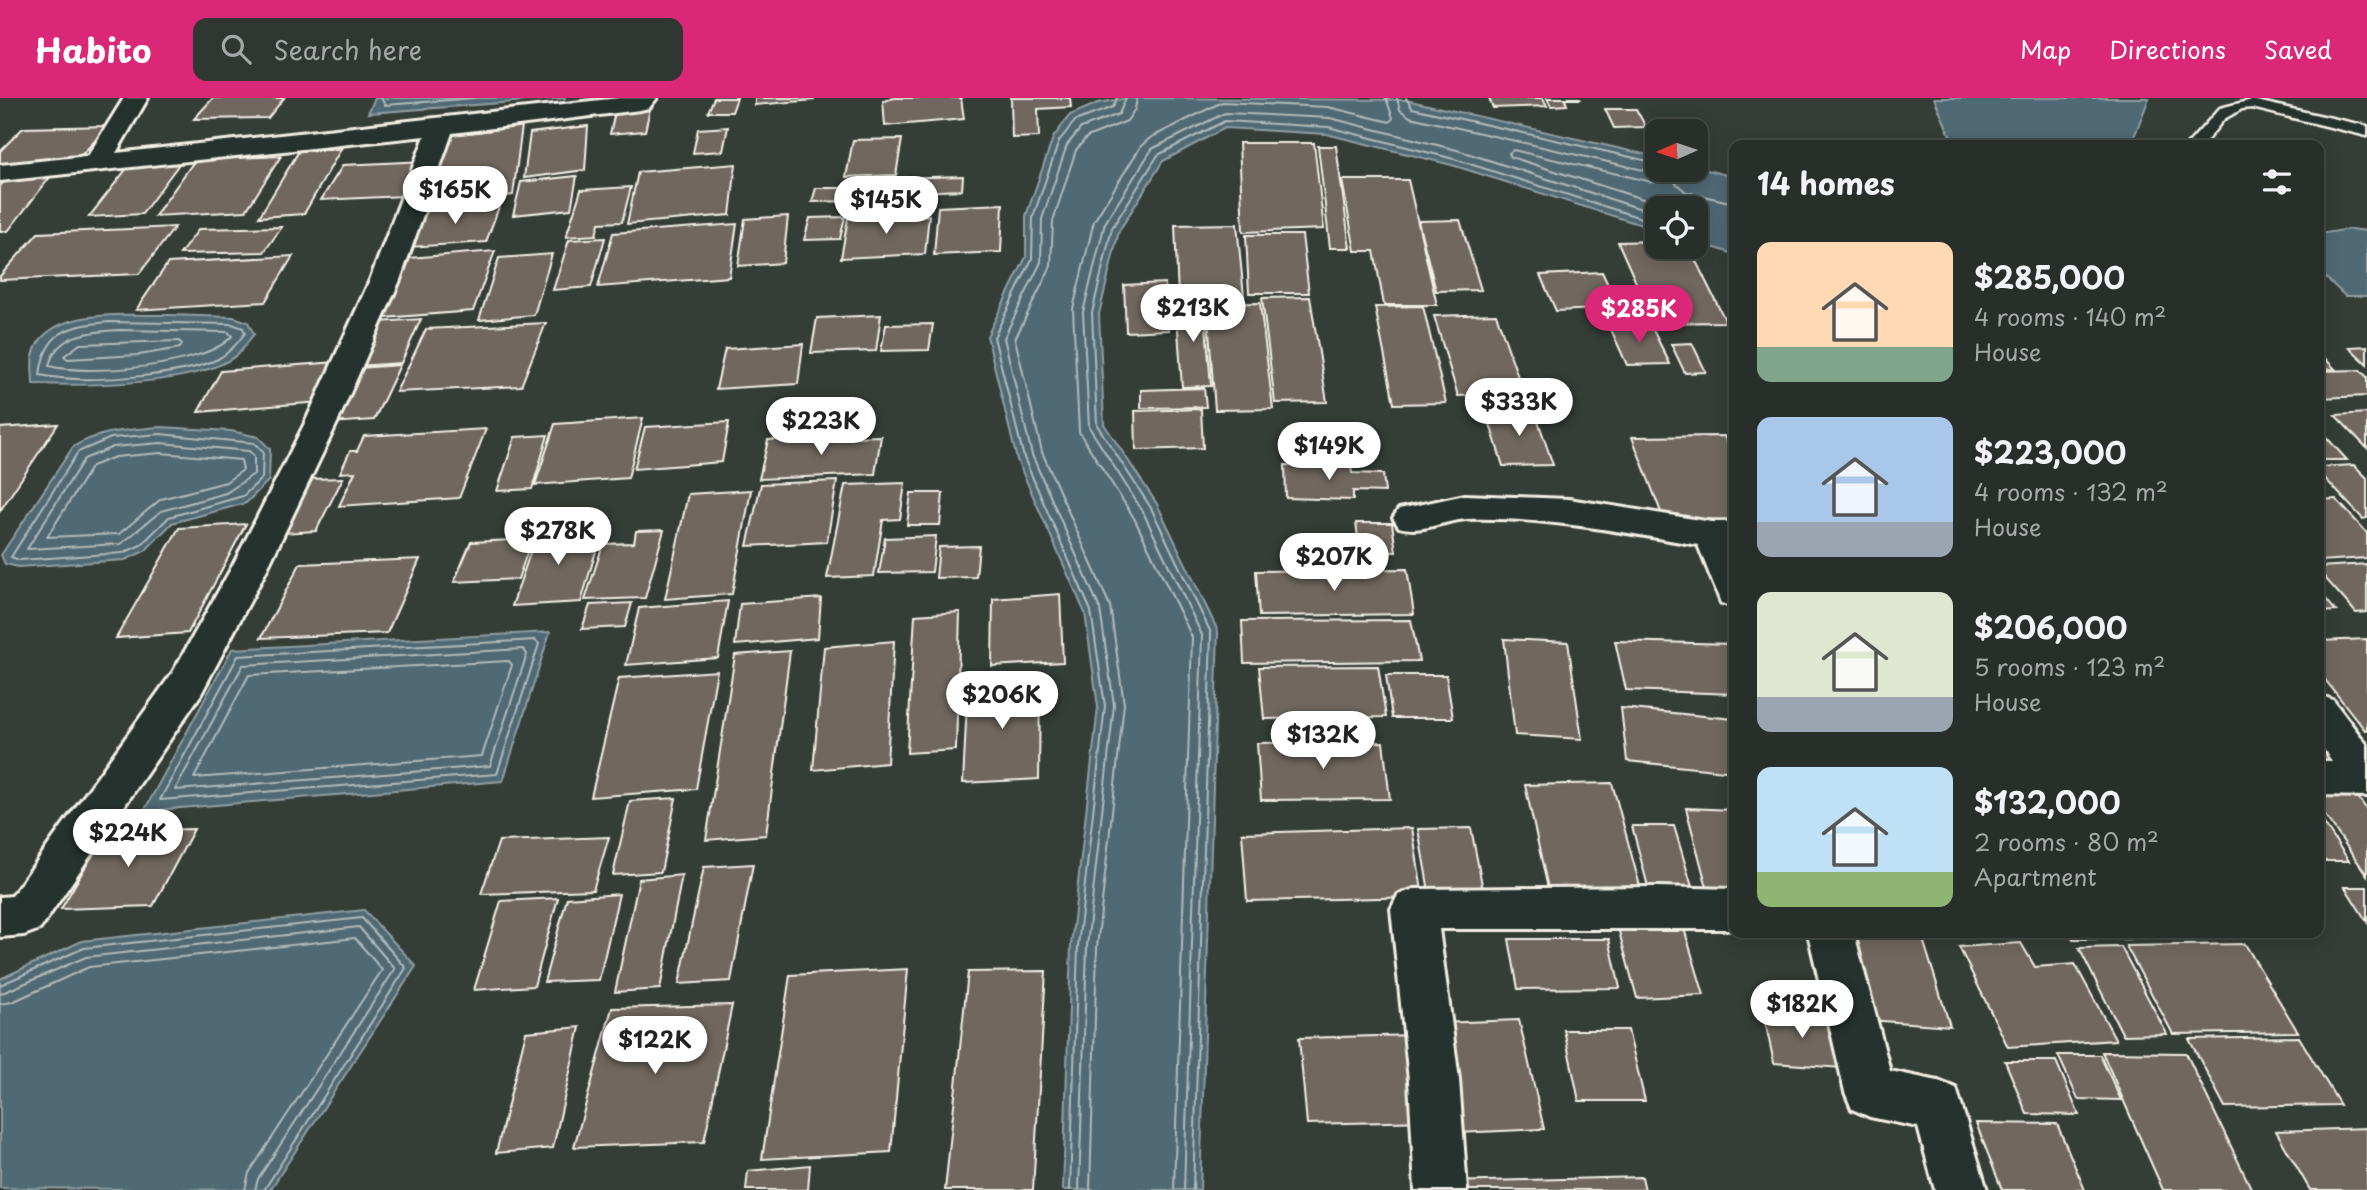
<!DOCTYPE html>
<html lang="en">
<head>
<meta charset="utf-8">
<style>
	body { margin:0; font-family:"Playpen Sans",sans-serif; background:#303631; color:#f1f3f6; height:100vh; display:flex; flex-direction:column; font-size:26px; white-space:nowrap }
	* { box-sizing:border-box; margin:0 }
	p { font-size:23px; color:#a5a8a8 }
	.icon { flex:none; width:38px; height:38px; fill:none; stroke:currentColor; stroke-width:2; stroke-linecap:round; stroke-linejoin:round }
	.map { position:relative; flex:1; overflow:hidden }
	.sheet { position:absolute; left:1729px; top:42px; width:595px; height:798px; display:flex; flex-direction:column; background:#282e29; border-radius:14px; box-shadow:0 4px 18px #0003,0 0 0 2px #444a46 }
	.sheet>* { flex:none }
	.needle { width:46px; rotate:267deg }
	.controls { position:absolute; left:1645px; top:21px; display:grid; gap:14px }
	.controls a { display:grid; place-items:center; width:63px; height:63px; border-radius:14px; background:#282e29; box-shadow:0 4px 18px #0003,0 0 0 2px #444a46; font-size:35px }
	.price { position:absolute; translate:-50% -60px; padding:0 16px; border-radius:24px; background:#fff; color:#222; font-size:23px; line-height:46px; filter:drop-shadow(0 2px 4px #0008) }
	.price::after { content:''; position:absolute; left:50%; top:42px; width:21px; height:16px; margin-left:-10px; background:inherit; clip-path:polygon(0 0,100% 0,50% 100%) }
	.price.active { background:#db2777; color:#fff }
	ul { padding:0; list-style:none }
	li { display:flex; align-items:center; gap:21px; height:175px; padding:0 28px }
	li span { display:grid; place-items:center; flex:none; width:196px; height:140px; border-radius:14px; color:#555 }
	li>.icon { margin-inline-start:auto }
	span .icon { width:84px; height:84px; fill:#fffc; stroke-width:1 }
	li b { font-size:30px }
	h2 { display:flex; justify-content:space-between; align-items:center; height:84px; padding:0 28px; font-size:30px }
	header { display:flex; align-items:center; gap:42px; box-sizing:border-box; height:98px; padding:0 35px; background:#db2777; color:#fff }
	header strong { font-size:33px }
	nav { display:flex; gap:38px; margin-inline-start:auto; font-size:24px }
	.search { width:490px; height:63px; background:#303631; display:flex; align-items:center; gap:18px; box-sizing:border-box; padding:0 24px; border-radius:14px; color:#a5a8a8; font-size:26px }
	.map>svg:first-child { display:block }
	.water { fill:#4f6974; stroke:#919fa2; stroke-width:2 }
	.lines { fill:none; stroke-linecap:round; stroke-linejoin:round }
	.shore { stroke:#b2bbba; stroke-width:2 }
	.building { fill:#706761; stroke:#f4f1e8; stroke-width:2 }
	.lane-casing { stroke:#f4f1e8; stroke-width:5 }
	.street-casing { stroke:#f4f1e8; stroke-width:6 }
	.lane { fill:#26332d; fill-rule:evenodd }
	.street { fill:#26332d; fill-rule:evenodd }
</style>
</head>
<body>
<header>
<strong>Habito</strong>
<div class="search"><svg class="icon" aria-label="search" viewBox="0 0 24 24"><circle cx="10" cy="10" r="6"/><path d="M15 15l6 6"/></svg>Search here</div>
<nav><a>Map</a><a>Directions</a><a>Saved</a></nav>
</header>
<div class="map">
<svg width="2367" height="1092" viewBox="0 0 2367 1092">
	<rect width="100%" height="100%" fill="#353d37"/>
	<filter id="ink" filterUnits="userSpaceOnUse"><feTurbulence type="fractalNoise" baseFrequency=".0143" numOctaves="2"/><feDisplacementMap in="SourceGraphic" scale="14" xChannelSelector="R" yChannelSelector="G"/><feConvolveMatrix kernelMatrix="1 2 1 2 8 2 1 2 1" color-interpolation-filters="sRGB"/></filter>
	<g filter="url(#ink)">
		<path class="water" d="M375 0H566L368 15Z
			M1128 0 1406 2 1657 59V72H1696V69L1734 79V156L1696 144V110H1657V132L1452 67 1326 36 1225 30 1163 63 1119 133 1099 216 1104 326 1157 406 1218 533 1200 1092H1063L1071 847 1098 609 1085 515 1017 362 987 238 1026 159V118L1053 40 1070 17 1098 5Z
			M1934 0H2149L2131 47H1950L1953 44Z
			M2350 131 2367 133V198H2345L2319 173V136Z
			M169 217 234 219 248 224 254 236C248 243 243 252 237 257 198 288 83 288 33 286 33 277 31 266 33 258 44 207 131 218 169 217Z
			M160 329 231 333 258 339 270 351 269 382 246 405 172 425 145 453 125 462 18 469 5 466 1 457 73 349C100 332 129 332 160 329Z
			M550 534 503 683 144 713 232 551Z
			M364 812 416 868 270 1092 0 1090V881L82 843Z"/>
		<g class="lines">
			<path class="shore" d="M381 0 385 7 475 0
				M1397 0 1400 12 1410 19 1652 74 1664 72
				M1406 0 1412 10 1657 65
				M1671 110 1511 59 1509 55 1513 52 1652 84 1671 81 1686 94 1734 105
				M108 224 232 226 243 230 245 235C238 245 229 255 218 261 181 279 79 286 40 277 45 233 68 228 108 224Z
				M118 232 228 234 232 238C206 269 88 278 49 268 57 235 89 234 118 232Z
				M179 243 182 246 180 250 139 257 68 261 64 258 80 246Z
				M160 336 254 345 263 354 262 380 243 398 169 419 141 447 123 455 19 462 11 459 78 354 111 340Z
				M161 345 249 353 254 358V376L226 395 161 413 121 446 27 451 84 361 113 349Z
				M161 355 241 362 243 372 226 384 161 401 119 436 47 439 92 368 115 359Z
				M535 542 539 546 497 676 160 702 238 558Z
				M523 551 527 556 490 668 175 692 243 567Z
				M509 563 512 567 482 658 194 680 249 577Z
				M0 887 84 850 362 820 406 870 264 1092
				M0 896 86 859 359 829 395 871 258 1081 255 1092
				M0 906 12 904 89 869 355 840 382 872 249 1075 245 1092
				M1070 1092 1078 848 1105 608 1091 513 1024 360 994 239 1032 161 1033 119 1059 43 1075 23 1113 9 1117 0
				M1079 1092 1087 848 1114 607 1100 511 1032 357 1004 240 1041 164 1042 121 1067 47 1081 30 1119 16 1126 0
				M1090 1092 1097 849 1124 606 1110 508 1042 354 1015 241 1051 168 1053 123 1076 52 1087 39 1127 23 1135 11 1137 0
				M1174 1092 1192 539 1134 420 1079 334 1073 211 1094 123 1141 48 1150 40 1222 4 1328 9 1390 24 1393 20 1386 0
				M1184 1092 1202 537 1143 414 1089 329 1083 214 1105 125 1152 51 1225 15 1330 20 1457 52 1657 116
				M1193 1092 1211 535 1151 410 1097 327 1092 215 1112 130 1158 57 1225 23 1328 29 1454 61 1657 125"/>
		</g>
		<path class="building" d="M213 0H284L268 20 194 21Z
			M714 0H737L732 14H708Z
			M755 0H814V2L755 7Z
			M894 0H961L964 21 885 28 883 3Z
			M1011 0H1070L1071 9 1038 11 1039 39 1012 40Z
			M1489 0H1543L1547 8 1493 10Z
			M1547 0H1579L1580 1H1565L1567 7 1551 8Z
			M650 11 645 33 610 36 615 14Z
			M1605 11H1636L1646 29 1614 30Z
			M109 28 70 69 0 71V53L23 30Z
			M522 28 513 97 429 108 444 38Z
			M588 28 585 72 524 80 530 35Z
			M728 29 723 53 693 55 698 31Z
			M902 41 896 77 846 79 853 42Z
			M1239 45H1314L1324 131 1243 134Z
			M1318 48H1336L1350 150H1330Z
			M341 51 304 116 259 119 299 53Z
			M281 58 246 113 155 118 195 62Z
			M424 63 404 98 321 102 343 67Z
			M179 66 142 116 89 119 128 69Z
			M736 66 730 117 627 126 638 74Z
			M51 78 8 133H0V88L6 81Z
			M577 78 571 111 513 117 521 84Z
			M963 78 962 92 894 95 897 80Z
			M895 79 892 94 863 95 865 81Z
			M1342 82H1408L1437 207H1384L1374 153H1355Z
			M631 89 622 124 599 125 596 137 566 139 581 92Z
			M816 90H853L849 103 812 104Z
			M500 106 486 144 409 149 426 112Z
			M1003 106 1001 154 934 157 938 109Z
			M929 117 925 156 841 160 848 120Z
			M788 118 783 165 738 168 745 121Z
			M845 119 840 141 804 142 810 120Z
			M1460 122 1481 192 1436 193 1418 123Z
			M737 126 729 179 598 189 613 135Z
			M1237 126 1244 199 1178 200 1175 127Z
			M175 129 139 176 0 182V178L38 135Z
			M282 129 264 154 180 156 199 131Z
			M1246 137H1302L1309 195H1249Z
			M605 140 591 189 553 192 569 142Z
			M1657 143V149H1689L1726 224 1654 225 1618 144Z
			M495 153 473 213 383 220 409 160Z
			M552 156 534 217 479 222 499 160Z
			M293 158 265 204 136 212 168 165Z
			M1602 174 1619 210 1556 213 1540 177Z
			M1165 185 1169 232 1126 234 1124 187Z
			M1310 199 1327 304 1275 305 1262 200Z
			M1204 203 1211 288 1182 289 1176 204Z
			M1260 205 1273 311 1215 312 1207 206Z
			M1423 208 1446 305 1394 306 1375 209Z
			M1496 216 1524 296 1458 298 1434 218Z
			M881 217 876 253 811 255 817 220Z
			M421 221 401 265 357 268 379 224Z
			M546 225 521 288 396 294 426 231Z
			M933 226 929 252 881 253 886 227Z
			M1650 226 1670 266 1627 267 1609 227Z
			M1692 245 1706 274 1685 275 1671 246Z
			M803 246 798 286 716 291 725 251Z
			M2367 248V266L2349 249Z
			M2319 254 2335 271 2319 272Z
			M338 264 320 304 198 314 221 273Z
			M400 267 374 322 331 325 358 270Z
			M2360 272 2367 279V298L2319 300V273Z
			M1204 290 1206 309 1141 310V292Z
			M1201 311 1203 350 1136 352 1135 313Z
			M1534 311 1553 367 1503 368 1486 313Z
			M2367 315V350L2335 317Z
			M643 320 628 380 535 387 555 326Z
			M729 324 722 364 634 371 645 329Z
			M58 326 0 413V330Z
			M486 331 459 400 339 408 355 374 340 375 350 353H357L364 338Z
			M2319 331 2347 362H2319Z
			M1327 335 1331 363H1288L1285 336Z
			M548 337 532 391 497 393 515 339Z
			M881 338 875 376 759 381 768 342Z
			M1724 338 1734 360V421L1664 422 1632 339Z
			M1285 367 1351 368 1352 375 1383 376 1385 394 1353 393V402L1286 400Z
			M2354 367 2367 380V420L2363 421 2319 374V369Z
			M343 380 316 433 283 435 311 381Z
			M837 383 827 444 747 448 761 386Z
			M905 385 900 421 883 422 874 478 827 480 845 387Z
			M751 392 732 496 665 501 688 396Z
			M911 395H943L940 427H907Z
			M2336 401 2367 435V460L2319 463V402Z
			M1356 425H1392L1396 454H1360Z
			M246 426 188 535 116 540 179 430Z
			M603 429 581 504 512 508 538 432Z
			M664 432 645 500 585 502 603 446 634 445 636 433Z
			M936 438 932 474 879 475 885 440Z
			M532 441 518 481 454 484 471 444Z
			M979 448 976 479 936 480 939 449Z
			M420 461 387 535 261 540 300 466Z
			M2367 466V514L2356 515 2319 473V469Z
			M1407 471 1414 516 1259 518 1256 473Z
			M2319 493 2336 513 2319 514Z
			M1060 496 1063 564 992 568 993 501Z
			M821 500 818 540 735 547 740 506Z
			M728 503 718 560 626 567 639 510Z
			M632 505 625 529 582 531 590 507Z
			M960 514 956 652 907 655 915 517Z
			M1411 522 1419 563 1244 565 1242 523Z
			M1504 541 1568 544 1582 641 1515 637Z
			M2367 541V632H2365L2319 574V543Z
			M894 543 887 665 813 672 824 549Z
			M1615 543 1734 546V596L1626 592Z
			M790 553 766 737 706 742 735 557Z
			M1378 568 1386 619 1264 621 1259 569Z
			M717 573 696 691 591 699 619 580Z
			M1386 577H1446L1453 620H1392Z
			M1040 580 1039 681 963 685 968 584Z
			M1621 610 1734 621V674L1627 663Z
			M2319 622 2354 671H2319Z
			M1383 644 1390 701 1261 702 1257 645Z
			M1612 685 1644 803 1551 804 1525 687Z
			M2351 689 2367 712V777L2319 709V690Z
			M676 700 661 774 613 777 630 703Z
			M1686 710 1734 712V798L1709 797Z
			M2319 718 2349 763H2319Z
			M1632 728H1674L1695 799 1651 800Z
			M1412 730 1423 799 1247 803 1242 735Z
			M1471 730 1484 797 1430 799 1418 731Z
			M194 731 153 808 61 811 106 733Z
			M609 739 593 792 481 796 499 743Z
			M753 766 731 883 679 886 704 769Z
			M682 777 660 891 615 894 639 781Z
			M2345 789H2367V824Z
			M619 796 599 882 544 884 567 800Z
			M558 800 534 888 474 892 501 803Z
			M1680 817 1704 897 1637 900 1615 819Z
			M1843 835H1921L1950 928 1868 922Z
			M1962 835H2035L2037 839Z
			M2070 835H2127L2130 841H2073Z
			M1509 841H1609L1620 890 1518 891Z
			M2021 845 2035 869 2075 866 2116 942 2008 949 1959 849Z
			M2245 846 2298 934 2173 936 2126 848Z
			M2121 849 2167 936 2123 937 2079 850Z
			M908 871 891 1054 762 1061 790 877Z
			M1046 873 1033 1092H945L968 874Z
			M732 907 704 1044 574 1049 612 910Z
			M1763 913 1829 918 1842 970 1774 965Z
			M1519 922 1544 1031 1457 1035 1438 925Z
			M580 929 553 1050 496 1055 526 934Z
			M1564 932H1628L1645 1003H1579Z
			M1416 937 1429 1023 1307 1026 1299 940Z
			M2299 939 2340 1007 2225 1009 2189 941Z
			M2102 954 2186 955 2252 1092H2163Z
			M2058 957H2100L2121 1002 2078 1001Z
			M2005 963H2056L2079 1017 2027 1016Z
			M1976 1025 2057 1026 2085 1092H2002Z
			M2367 1030V1092H2310L2276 1033Z
			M810 1067 808 1092H746L748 1073Z
			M1642 1079 1645 1092H1449L1448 1084Z"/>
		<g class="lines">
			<defs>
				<path id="lane" d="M2252 2 2367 28V38L2252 10 2242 11 2224 21 2203 47H2187L2220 10Z"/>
				<path id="street" d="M124 0H148L116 55 619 0H657L649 10 640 12 452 35 400 182 337 325 268 469 201 596 40 831 24 837 0 839V799L12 798 173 574 232 469 305 325 370 182 425 38 0 83V67L88 58Z
					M1465 397 1569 401 1712 424H1734V509L1721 505 1698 447C1622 434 1545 419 1467 421 1444 422 1422 436 1399 429L1393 420 1399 411Z
					M2319 597 2333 602 2367 647V698L2319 697V663H2332L2319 644Z
					M1657 789 1734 791V831H1439L1459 982 1467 1092H1415L1409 982 1391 811 1398 797 1414 791Z
					M1808 835H1854L1890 973 1938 983 1956 990 1987 1092H1935L1918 1029 1870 1019 1852 1011 1845 994Z"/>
			</defs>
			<use href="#lane" class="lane-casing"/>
			<use href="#street" class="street-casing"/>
			<use href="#lane" class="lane"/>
			<use href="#street" class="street"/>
		</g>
	</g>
</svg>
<div class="controls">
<a><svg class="needle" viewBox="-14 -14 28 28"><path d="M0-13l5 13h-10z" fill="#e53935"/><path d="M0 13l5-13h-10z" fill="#a5a8a8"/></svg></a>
<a><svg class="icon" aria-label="locate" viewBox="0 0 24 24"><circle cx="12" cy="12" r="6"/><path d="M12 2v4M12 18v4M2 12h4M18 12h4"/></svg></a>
</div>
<b class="price" style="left:455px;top:128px">$165K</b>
<b class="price" style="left:886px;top:138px">$145K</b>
<b class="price" style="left:1193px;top:246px">$213K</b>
<b class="price active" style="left:1639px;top:247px">$285K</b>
<b class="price" style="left:1519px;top:340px">$333K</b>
<b class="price" style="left:821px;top:359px">$223K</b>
<b class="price" style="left:1329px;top:384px">$149K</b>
<b class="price" style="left:558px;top:469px">$278K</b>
<b class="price" style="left:1334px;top:495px">$207K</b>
<b class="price" style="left:1002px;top:633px">$206K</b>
<b class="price" style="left:1323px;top:673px">$132K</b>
<b class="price" style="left:128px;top:771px">$224K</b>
<b class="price" style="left:1802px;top:942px">$182K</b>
<b class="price" style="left:655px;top:978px">$122K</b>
<section class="sheet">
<h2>14 homes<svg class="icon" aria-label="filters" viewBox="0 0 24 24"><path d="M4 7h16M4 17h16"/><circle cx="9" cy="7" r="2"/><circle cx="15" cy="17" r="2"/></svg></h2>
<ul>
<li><span style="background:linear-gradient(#ffd9b3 75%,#7fa58c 0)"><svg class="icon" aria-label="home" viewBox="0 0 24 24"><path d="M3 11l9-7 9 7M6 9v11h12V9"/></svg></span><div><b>$285,000</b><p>4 rooms · 140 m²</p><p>House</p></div></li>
<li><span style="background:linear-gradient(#a9c7e8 75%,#9aa5b1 0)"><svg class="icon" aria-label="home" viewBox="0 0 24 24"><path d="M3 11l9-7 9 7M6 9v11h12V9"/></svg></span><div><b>$223,000</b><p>4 rooms · 132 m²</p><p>House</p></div></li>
<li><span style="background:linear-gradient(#dfe7d0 75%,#9aa5b1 0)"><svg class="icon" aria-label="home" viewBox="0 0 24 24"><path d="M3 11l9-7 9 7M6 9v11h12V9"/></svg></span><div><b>$206,000</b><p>5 rooms · 123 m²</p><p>House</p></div></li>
<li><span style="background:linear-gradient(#bfe0f5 75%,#8fb573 0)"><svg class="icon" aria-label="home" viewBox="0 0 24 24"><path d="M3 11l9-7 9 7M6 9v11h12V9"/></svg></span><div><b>$132,000</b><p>2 rooms · 80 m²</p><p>Apartment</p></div></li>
</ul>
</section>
</div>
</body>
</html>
